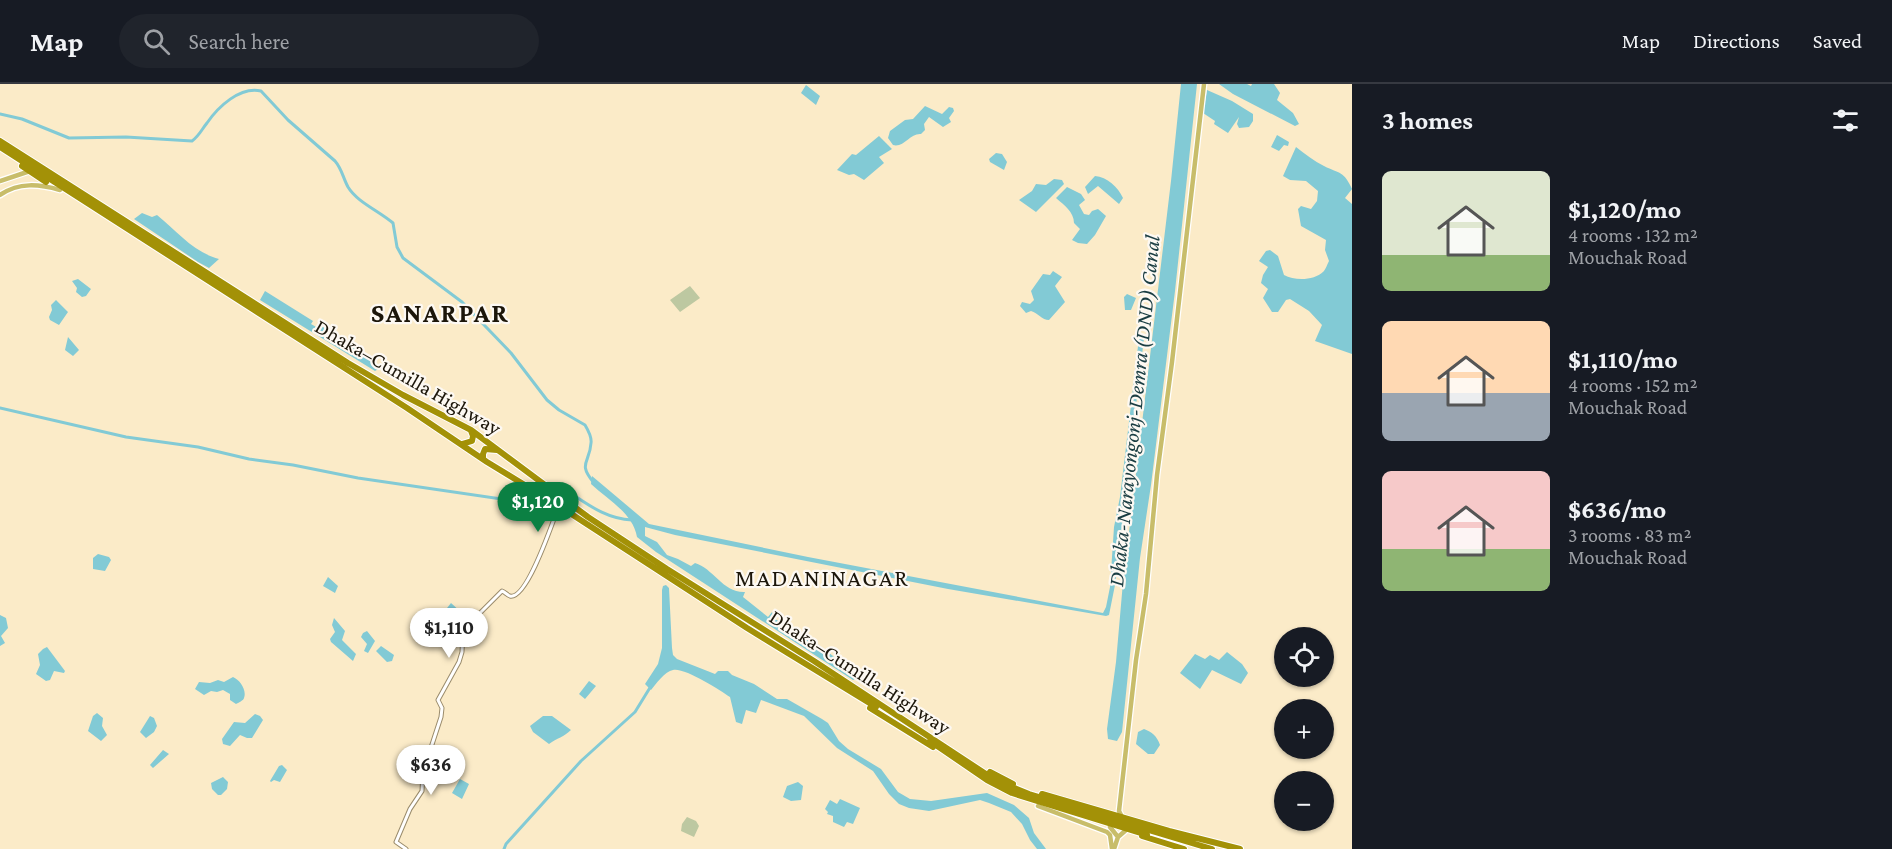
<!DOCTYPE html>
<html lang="en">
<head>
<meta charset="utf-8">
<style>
	body { margin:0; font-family:"Crimson Pro",serif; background:#20242c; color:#f1f3f6; height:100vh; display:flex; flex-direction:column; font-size:22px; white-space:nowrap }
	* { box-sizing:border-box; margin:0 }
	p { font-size:20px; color:#9ea1a6 }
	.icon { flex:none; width:33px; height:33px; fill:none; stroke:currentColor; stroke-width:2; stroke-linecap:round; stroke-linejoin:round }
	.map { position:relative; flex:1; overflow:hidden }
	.panel { display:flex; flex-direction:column; background:#171b24; width:540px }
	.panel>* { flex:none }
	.controls { position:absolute; left:1274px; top:543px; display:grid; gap:12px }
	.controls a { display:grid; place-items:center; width:60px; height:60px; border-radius:50%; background:#171b24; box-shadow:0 2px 4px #0004; font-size:30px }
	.price { position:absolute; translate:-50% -51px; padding:0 14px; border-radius:21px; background:#fff; color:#222; font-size:20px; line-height:39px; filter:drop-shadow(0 2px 3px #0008) }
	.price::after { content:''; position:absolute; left:50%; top:36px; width:18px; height:14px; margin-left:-9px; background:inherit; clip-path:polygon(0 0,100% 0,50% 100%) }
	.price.selected { background:#0b8043; color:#fff }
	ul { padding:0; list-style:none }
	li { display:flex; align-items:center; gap:18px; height:150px; padding:0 30px }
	li span { display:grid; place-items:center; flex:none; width:168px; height:120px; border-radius:9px; color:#555 }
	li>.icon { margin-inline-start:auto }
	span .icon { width:72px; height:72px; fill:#fffc; stroke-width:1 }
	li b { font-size:26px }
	h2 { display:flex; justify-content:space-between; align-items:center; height:72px; padding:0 30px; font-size:26px }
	header { display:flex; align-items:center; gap:36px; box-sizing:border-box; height:84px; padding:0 30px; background:#171b24; border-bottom:2px solid #363941 }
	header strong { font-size:28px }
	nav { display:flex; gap:33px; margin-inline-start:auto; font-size:21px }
	.search { width:420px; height:54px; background:#20242c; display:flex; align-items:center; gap:15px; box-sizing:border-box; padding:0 21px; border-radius:33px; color:#9ea1a6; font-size:22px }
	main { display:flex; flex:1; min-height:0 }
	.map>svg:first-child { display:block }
	.green { fill:#bdc8a1 }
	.water { fill:#82cad5 }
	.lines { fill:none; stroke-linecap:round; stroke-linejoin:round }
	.canal { stroke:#82cad5; stroke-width:3 }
	.minor-casing { stroke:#9a8b6b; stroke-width:5 }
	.major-casing { stroke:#fff; stroke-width:7 }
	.highway-casing { stroke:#fff; stroke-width:8 }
	.minor { stroke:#fff; stroke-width:3 }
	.major { stroke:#c8bd6a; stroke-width:4.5 }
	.highway { stroke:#a39107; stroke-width:6 }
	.labels { text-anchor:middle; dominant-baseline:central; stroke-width:4.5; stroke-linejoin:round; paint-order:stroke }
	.street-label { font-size:21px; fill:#1c160a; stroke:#fdf9f3 }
	.water-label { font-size:22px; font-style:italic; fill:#1a3d42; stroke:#fdf9f3 }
	.quarter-label { font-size:24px; letter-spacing:1.5px; fill:#1c160a; stroke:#fdf9f3 }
	.district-label { font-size:27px; font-weight:bold; letter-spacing:1.5px; fill:#1c160a; stroke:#fdf9f3 }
</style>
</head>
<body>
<header>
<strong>Map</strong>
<div class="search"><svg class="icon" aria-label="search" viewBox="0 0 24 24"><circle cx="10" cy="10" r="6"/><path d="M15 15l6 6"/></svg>Search here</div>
<nav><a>Map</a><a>Directions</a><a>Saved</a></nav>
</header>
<main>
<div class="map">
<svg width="1352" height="765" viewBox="0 0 1352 765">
	<rect width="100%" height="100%" fill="#fbebc8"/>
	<path class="green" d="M690 202 700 214 680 228 670 216Z
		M687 733 696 737 699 742 694 753 681 747 682 740Z"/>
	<path class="water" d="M1181 0H1197L1175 207 1151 401 1140 474 1122 648 1117 657 1108 655 1107 645 1116 578 1123 498 1171 97Z
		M1219 0H1247L1251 2 1252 0H1274L1280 9 1277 16 1293 29 1299 40 1295 42 1233 10Z
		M806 1 820 12 816 21 801 9Z
		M1207 6 1232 17 1253 30V37L1249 43 1239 44 1237 40 1239 33 1228 49 1214 40 1215 37 1203 29Z
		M925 22 942 30 949 23 953 24 954 27 949 34 951 38 943 43 929 33 924 40 925 46 921 50C910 49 904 64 893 61L888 54 890 47 905 36 913 35Z
		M1277 51 1289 58 1288 62 1284 61 1279 67 1271 63Z
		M879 52 892 65 879 73 884 79 864 96 854 90 849 91 837 86 852 70 856 71Z
		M1296 63C1305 70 1314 77 1324 82 1340 90 1344 87 1352 105L1345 114 1352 120V270L1315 257 1322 241 1309 227 1290 215 1286 216 1278 228H1272L1263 214 1268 205 1261 199 1263 191 1268 183 1259 177 1266 167 1270 166 1278 172 1284 191C1295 197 1314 197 1324 187 1326 184 1327 181 1329 177L1325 166 1326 156 1301 142 1298 125 1301 122 1311 125 1317 117 1318 107 1306 97 1290 96 1283 92Z
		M996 69 1002 70 1007 78 1004 86 990 78 989 75Z
		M1095 92C1107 93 1118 103 1123 114L1119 120 1098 102 1088 110 1085 103Z
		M1054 95 1062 96 1064 100 1036 128 1019 116 1032 107 1036 100 1046 101Z
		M1067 103 1081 110 1085 116 1079 121 1084 130 1089 131 1092 127 1098 125 1106 132 1095 151 1087 160 1078 159 1072 156 1080 145 1074 139C1074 128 1064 121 1056 114Z
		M142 129 152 133 157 131C178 148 193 168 219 175L209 184 198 178 134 135Z
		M1053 187 1062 193 1055 202 1065 218 1049 236C1042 236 1038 229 1031 227L1026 229 1020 222 1022 218 1030 220 1034 216 1031 207 1043 190 1050 191Z
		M78 195 91 205 86 212 82 213 76 208 77 204 72 197Z
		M265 207 313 237 311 240 318 244 320 241 382 283 375 287 260 216Z
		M1127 210 1136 214 1131 226H1125L1124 213Z
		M56 216 68 228 59 241 50 236 49 233 52 226 51 221Z
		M68 253 79 266 73 272 65 266Z
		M1139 254H1144L1115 501 1109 531 1106 532 948 505 675 451 645 443V452L657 458 667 471 678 475 691 482 695 479C713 484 723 509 745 508L743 513 768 533 772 528 775 535 816 559 854 588 858 589 860 593 853 596 656 468 637 453C633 429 608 416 591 400L592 392 649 440 808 473 1103 529 1106 523 1110 503 1114 443 1120 413Z
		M98 470 109 473 111 476 105 487 93 485V474Z
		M328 493 338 502 335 509 323 502Z
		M666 501 669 504 672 564 673 571 677 575 715 590 718 587H728L732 591 754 600 777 615H787L822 635 828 639 839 657 848 665 881 685 898 708 910 715 931 717 987 709 1014 721 1029 734 1034 749 1046 765H1037L1030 756 1022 740 1011 728 989 719 980 716 929 727 909 724 899 720 889 710 873 687 837 664 804 632 761 616 756 629 746 626 742 640 736 638 730 613C720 606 684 583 673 586 665 587 656 600 651 606L645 600 658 580 662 564V506L663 502Z
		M451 519 462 529 460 532 465 539 458 547 440 533Z
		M0 531 6 534 8 544 1 552 5 559 0 562Z
		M334 534 345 547 342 556 356 570 353 577 331 558 330 555 335 548 332 541Z
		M367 547 375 557 368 569 364 567 367 560 361 553 363 549Z
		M381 562 394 571 392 577 387 578 376 567Z
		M47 563 65 587 64 589 54 587 50 596 46 597 36 590 40 581 38 570 43 565Z
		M1227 568 1242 580 1248 589 1241 600 1212 586 1200 605 1180 589 1195 570 1205 575 1210 571 1219 576Z
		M233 593C240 596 247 606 244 614 244 616 238 619 236 620L230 616V610L223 606 217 608 211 607 204 611 195 605 199 598 210 599 218 596 224 598Z
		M589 597 596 602 585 615 579 610Z
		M97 629 103 634 102 642 107 651 101 657 88 647 93 632Z
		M255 630 260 632 263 636 252 654H247L240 651 230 662 223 660 222 655 234 638 245 639Z
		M150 632 154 634 157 642 154 648 146 654 140 648Z
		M543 632H552L571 646C564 653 557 654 549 660L533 648 530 642Z
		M1144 645C1152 648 1157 652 1160 661L1154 670H1148L1136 660 1138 648Z
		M163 666 169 670 153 684 150 681Z
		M282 681 287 686 280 698 274 696 271 698 270 697 279 682Z
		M223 693 228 698 227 705 221 711H218L212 705 211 699Z
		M460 695 469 700 462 715 452 709Z
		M798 698 803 702 801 716 791 717 783 713 787 702Z
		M840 715 860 724 853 740 847 738 844 743 833 738V732L827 730 828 728 825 725 830 716 837 720Z"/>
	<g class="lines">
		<path class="canal" d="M0 30 22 35 69 54 126 53 192 57C199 52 202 45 207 39 218 23 240 2 261 7L288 36 335 77C342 85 343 94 348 103 357 118 379 127 393 139L397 163 403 174 462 218 511 269 547 316 559 326 585 341C588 346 592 353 591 359 590 379 577 379 594 399
			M0 324 126 353 198 363 249 375 293 381 358 394 549 422
			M562 407 564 405 569 408C590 422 607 435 632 436
			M504 765 506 760 581 677 635 628 651 602"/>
		<defs>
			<path id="minor" d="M406 765 396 758 410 725 422 707 423 688 441 633 442 624 438 616 459 578 462 568 463 546 502 507C505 508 507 511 510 512 527 516 553 437 558 424"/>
			<path id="major" d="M0 97 30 87
				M0 111C19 98 39 100 60 106
				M1038 722 1107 748 1110 751 1112 765
				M1122 733 1119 727 1136 576 1146 510 1157 391 1172 278 1204 0
				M1110 743 1118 753
				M1114 765 1118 753 1125 747"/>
			<path id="highway" d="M0 57 348 279 403 311 471 346 588 433 667 485 814 577 995 696 1029 710 1212 765
				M0 63 407 324 487 378 559 422 747 544 876 623
				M22 82 46 98
				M462 360 472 357 473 352 471 347
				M483 375V370L485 365 497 366
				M870 624 933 663
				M930 657 987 696 1012 709 1147 751
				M990 688 1013 700
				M1042 710 1169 747 1240 765
				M1142 752 1184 765"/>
		</defs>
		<use href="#minor" class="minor-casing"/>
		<use href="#major" class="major-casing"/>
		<use href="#highway" class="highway-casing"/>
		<use href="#minor" class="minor"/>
		<use href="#major" class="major"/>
		<use href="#highway" class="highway"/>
	</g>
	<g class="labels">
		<g class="street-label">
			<text transform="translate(408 293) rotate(30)">Dhaka–Cumilla Highway</text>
			<text transform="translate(860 588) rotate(33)">Dhaka–Cumilla Highway</text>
		</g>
		<g class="water-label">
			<text transform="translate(1134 327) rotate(-84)">Dhaka-Narayongonj-Demra (DND) Canal</text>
		</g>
		<g class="quarter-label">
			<text x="822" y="493">MADANINAGAR</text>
		</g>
		<g class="district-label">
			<text x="440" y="229">SANARPAR</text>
		</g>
	</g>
</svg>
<div class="controls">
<a><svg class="icon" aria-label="locate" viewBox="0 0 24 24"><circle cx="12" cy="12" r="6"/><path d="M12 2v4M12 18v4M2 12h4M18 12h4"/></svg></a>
<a>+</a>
<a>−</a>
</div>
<b class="price selected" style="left:538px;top:449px">$1,120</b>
<b class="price" style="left:449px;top:575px">$1,110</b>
<b class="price" style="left:431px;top:712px">$636</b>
</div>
<section class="panel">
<h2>3 homes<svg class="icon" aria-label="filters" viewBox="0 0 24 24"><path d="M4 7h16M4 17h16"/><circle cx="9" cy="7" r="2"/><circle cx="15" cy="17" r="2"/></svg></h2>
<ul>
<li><span style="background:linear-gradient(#dfe7d0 70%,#8fb573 0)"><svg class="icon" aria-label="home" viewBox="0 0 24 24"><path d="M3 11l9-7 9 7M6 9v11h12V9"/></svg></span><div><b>$1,120/mo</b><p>4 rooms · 132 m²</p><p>Mouchak Road</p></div></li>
<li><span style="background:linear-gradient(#ffd9b3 60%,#9aa5b1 0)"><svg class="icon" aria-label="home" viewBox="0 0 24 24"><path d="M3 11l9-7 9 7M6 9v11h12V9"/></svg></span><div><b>$1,110/mo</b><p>4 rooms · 152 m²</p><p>Mouchak Road</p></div></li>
<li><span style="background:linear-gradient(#f6c9c9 65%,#8fb573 0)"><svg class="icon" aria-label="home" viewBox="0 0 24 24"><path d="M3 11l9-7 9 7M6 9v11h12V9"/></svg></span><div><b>$636/mo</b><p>3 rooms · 83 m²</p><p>Mouchak Road</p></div></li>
</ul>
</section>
</main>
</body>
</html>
